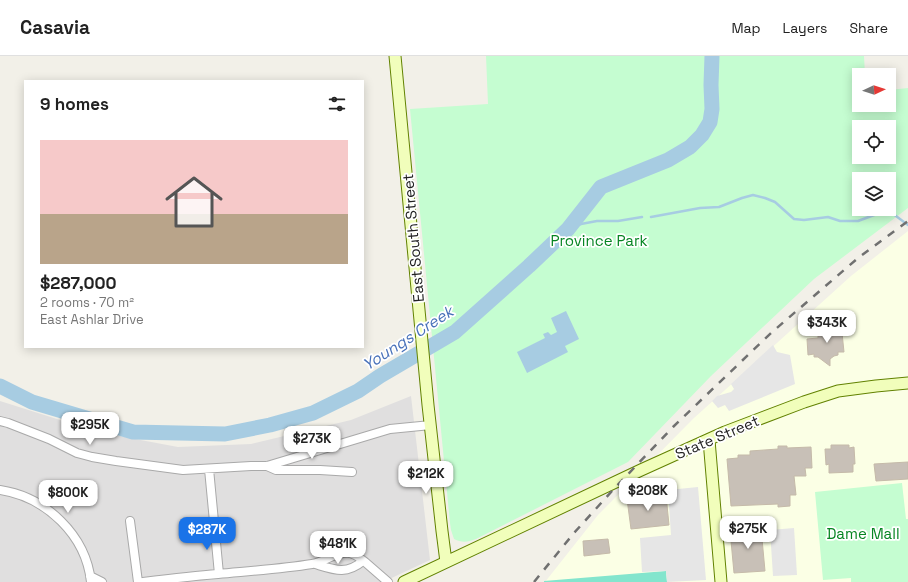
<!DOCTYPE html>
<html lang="en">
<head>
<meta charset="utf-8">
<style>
	body { margin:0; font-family:"Space Grotesk",sans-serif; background:#f2f2f2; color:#222; height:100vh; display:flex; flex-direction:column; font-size:15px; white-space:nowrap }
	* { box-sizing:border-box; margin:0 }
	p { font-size:13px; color:#767676 }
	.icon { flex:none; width:22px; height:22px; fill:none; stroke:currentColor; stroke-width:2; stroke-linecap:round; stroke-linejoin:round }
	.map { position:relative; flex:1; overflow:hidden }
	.sheet { position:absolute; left:24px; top:24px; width:340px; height:268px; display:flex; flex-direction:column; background:#fff; border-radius:0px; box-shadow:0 2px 10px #0003 }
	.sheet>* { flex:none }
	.needle { width:26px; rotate:86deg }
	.controls { position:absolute; left:852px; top:12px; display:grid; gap:8px }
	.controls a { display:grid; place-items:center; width:44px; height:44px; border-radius:0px; background:#fff; box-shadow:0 2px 10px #0003; font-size:20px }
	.price { position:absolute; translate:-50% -34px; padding:0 9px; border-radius:8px; background:#fff; color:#222; font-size:13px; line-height:26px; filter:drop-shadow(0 1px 2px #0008) }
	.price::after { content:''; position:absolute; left:50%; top:24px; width:12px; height:9px; margin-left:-6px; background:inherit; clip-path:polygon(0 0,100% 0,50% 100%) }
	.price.on { background:#1a73e8; color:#fff }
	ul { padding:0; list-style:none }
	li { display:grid; align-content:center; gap:8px; height:212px; padding:0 16px }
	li+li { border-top:1px solid #e0e0e0 }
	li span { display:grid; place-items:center; height:124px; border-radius:0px; color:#555 }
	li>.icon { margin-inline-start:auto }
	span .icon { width:72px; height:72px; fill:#fffc; stroke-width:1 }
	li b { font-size:17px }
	h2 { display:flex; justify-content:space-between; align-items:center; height:48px; padding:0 16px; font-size:17px }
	header { display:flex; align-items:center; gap:24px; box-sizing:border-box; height:56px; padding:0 20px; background:#fff; border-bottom:1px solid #e0e0e0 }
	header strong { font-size:19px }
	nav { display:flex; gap:22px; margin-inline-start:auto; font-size:14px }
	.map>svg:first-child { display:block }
	.residential { fill:#e0dfdf }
	.education { fill:#fbffe5 }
	.park { fill:#c5fdd1; fill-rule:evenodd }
	.pitch { fill:#83e5cd }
	.parking { fill:#e6e6e6 }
	.water { fill:#a7cce2 }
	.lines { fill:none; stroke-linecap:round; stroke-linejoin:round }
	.stream { stroke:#a7cce2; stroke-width:2.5 }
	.river { stroke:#a7cce2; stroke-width:15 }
	.building { fill:#c8c0b7; stroke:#c5baa9 }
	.street-casing { stroke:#a9a9a9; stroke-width:10 }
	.secondary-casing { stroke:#628200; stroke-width:13 }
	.street { stroke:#fff; stroke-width:8 }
	.secondary { stroke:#f1febb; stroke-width:11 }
	.rail { stroke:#707070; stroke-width:2.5; stroke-dasharray:8 8; stroke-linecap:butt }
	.labels { text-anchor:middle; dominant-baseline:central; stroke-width:3.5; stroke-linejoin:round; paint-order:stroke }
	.street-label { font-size:15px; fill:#222; stroke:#fff }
	.park-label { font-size:15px; fill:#068522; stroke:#fff }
	.water-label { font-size:16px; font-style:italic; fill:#4770b9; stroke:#fff }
</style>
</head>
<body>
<header>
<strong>Casavia</strong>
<nav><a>Map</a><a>Layers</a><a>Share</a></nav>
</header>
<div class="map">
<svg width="908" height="526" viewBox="0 0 908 526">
	<rect width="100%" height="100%" fill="#f2f0e8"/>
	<path class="residential" d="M411 340 430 504 383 526H0V345L98 376 178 391 251 388 351 364Z"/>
	<path class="education" d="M908 175V526H545L598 459 694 362 851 220Z"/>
	<path class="park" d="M486 0H864L865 19H859V49H889V34L908 32V152L814 223 711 320 628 406 476 483C468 486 462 487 454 483L451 474 450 467 410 53 488 48ZM859 71H889V101H859ZM859 123H889V153H859Z
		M902 427 906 463H908V526H851V522L823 524 815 436Z"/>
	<path class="pitch" d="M666 515 667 526H544V525Z"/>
	<path class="parking" d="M773 289 777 296 790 299 795 328 729 355 725 349 718 352 712 345 717 340 731 336 734 333 731 328Z
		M698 431 706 524 667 526 666 515 642 516 640 482 671 479 668 434Z
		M794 472 797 519 773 520 770 474Z"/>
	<path class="water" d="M566 255 579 283 565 290 568 296 527 317 517 296 545 282 543 278 548 276 551 279 557 276 551 262Z"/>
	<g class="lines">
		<path class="stream" d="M651 161 700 152 719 151 742 142 753 139 765 142 775 146 794 163 804 164 828 161 840 165H858L885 155 892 157 908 169
			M568 173 581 168 597 165H618L642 161"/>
		<path class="river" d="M0 330 32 346 133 376 225 378 270 369 313 357 358 335 380 320 455 276 529 210 568 173 601 131 668 104 690 91 702 79 710 66 712 53 711 29 712 0"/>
	</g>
	<path class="building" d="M841 267 844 296H838V299L834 300 830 303V310L818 301H814V298L808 299 807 283 818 282V280L828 279 827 269Z
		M831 389H849V392L854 391 855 408H853V416L829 417V408L826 409 825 393H831Z
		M778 390H787V392L811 391 812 412H805L806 420H794L796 439H790V450L778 451V448L731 450 727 403 738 402V399H750V395L778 393Z
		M908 406V423L876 425 874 408Z
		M666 439 669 469 631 473 627 443Z
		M761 472 765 515 734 517 730 474Z
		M608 483 610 497 584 500 583 485Z"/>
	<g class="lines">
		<defs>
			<path id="street" d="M0 365 8 367 49 383 77 397 92 401 116 405 183 414 251 410H267L390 373 431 369
				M267 410 276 414H320L352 416
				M209 413 219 518
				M0 434C46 441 86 479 91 526
				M130 465 138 526
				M315 508C335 514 346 519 363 505
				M90 520 102 526
				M143 526C168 523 193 520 218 518 250 515 281 513 312 508 325 506 336 495 350 497 358 499 359 502 365 506 373 513 380 519 388 526"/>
			<path id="secondary" d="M395 0 428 349 442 475 446 506
				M709 384 721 526
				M404 526 641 414 725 376 804 346 838 335 876 330 908 327"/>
		</defs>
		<use href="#street" class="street-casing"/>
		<use href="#secondary" class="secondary-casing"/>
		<use href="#street" class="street"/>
		<use href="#secondary" class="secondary"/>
		<path class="rail" d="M534 526 574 477 612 435 673 371 771 277 858 202 908 165"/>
	</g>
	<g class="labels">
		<g class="street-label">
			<text transform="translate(413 182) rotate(-95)">East South Street</text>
			<text transform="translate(717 381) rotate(-23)">State Street</text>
		</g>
		<g class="park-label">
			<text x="599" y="184">Province Park</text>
			<text x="863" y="477">Dame Mall</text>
		</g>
		<g class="water-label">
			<text transform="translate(408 282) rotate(-33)">Youngs Creek</text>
		</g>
	</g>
</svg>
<div class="controls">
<a><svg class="needle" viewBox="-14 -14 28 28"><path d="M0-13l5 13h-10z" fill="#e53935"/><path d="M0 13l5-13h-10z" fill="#767676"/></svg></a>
<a><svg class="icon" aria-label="locate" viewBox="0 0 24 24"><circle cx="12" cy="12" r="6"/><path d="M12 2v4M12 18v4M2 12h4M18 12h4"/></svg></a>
<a><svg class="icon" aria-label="layers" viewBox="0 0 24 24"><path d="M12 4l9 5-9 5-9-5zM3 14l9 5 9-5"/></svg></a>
</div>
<b class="price" style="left:827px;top:288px">$343K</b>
<b class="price" style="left:90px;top:390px">$295K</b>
<b class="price" style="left:312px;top:404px">$273K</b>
<b class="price" style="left:426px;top:439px">$212K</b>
<b class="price" style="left:648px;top:456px">$208K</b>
<b class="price" style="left:68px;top:458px">$800K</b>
<b class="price" style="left:748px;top:494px">$275K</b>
<b class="price on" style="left:207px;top:495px">$287K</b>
<b class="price" style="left:338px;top:509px">$481K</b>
<section class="sheet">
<h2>9 homes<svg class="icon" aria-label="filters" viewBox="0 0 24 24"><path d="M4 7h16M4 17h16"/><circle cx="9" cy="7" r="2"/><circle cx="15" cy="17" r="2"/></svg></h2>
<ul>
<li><span style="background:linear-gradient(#f6c9c9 60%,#b9a48a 0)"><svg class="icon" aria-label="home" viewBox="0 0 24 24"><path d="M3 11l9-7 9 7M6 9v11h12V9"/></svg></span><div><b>$287,000</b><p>2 rooms · 70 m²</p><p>East Ashlar Drive</p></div></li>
</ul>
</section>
</div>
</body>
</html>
